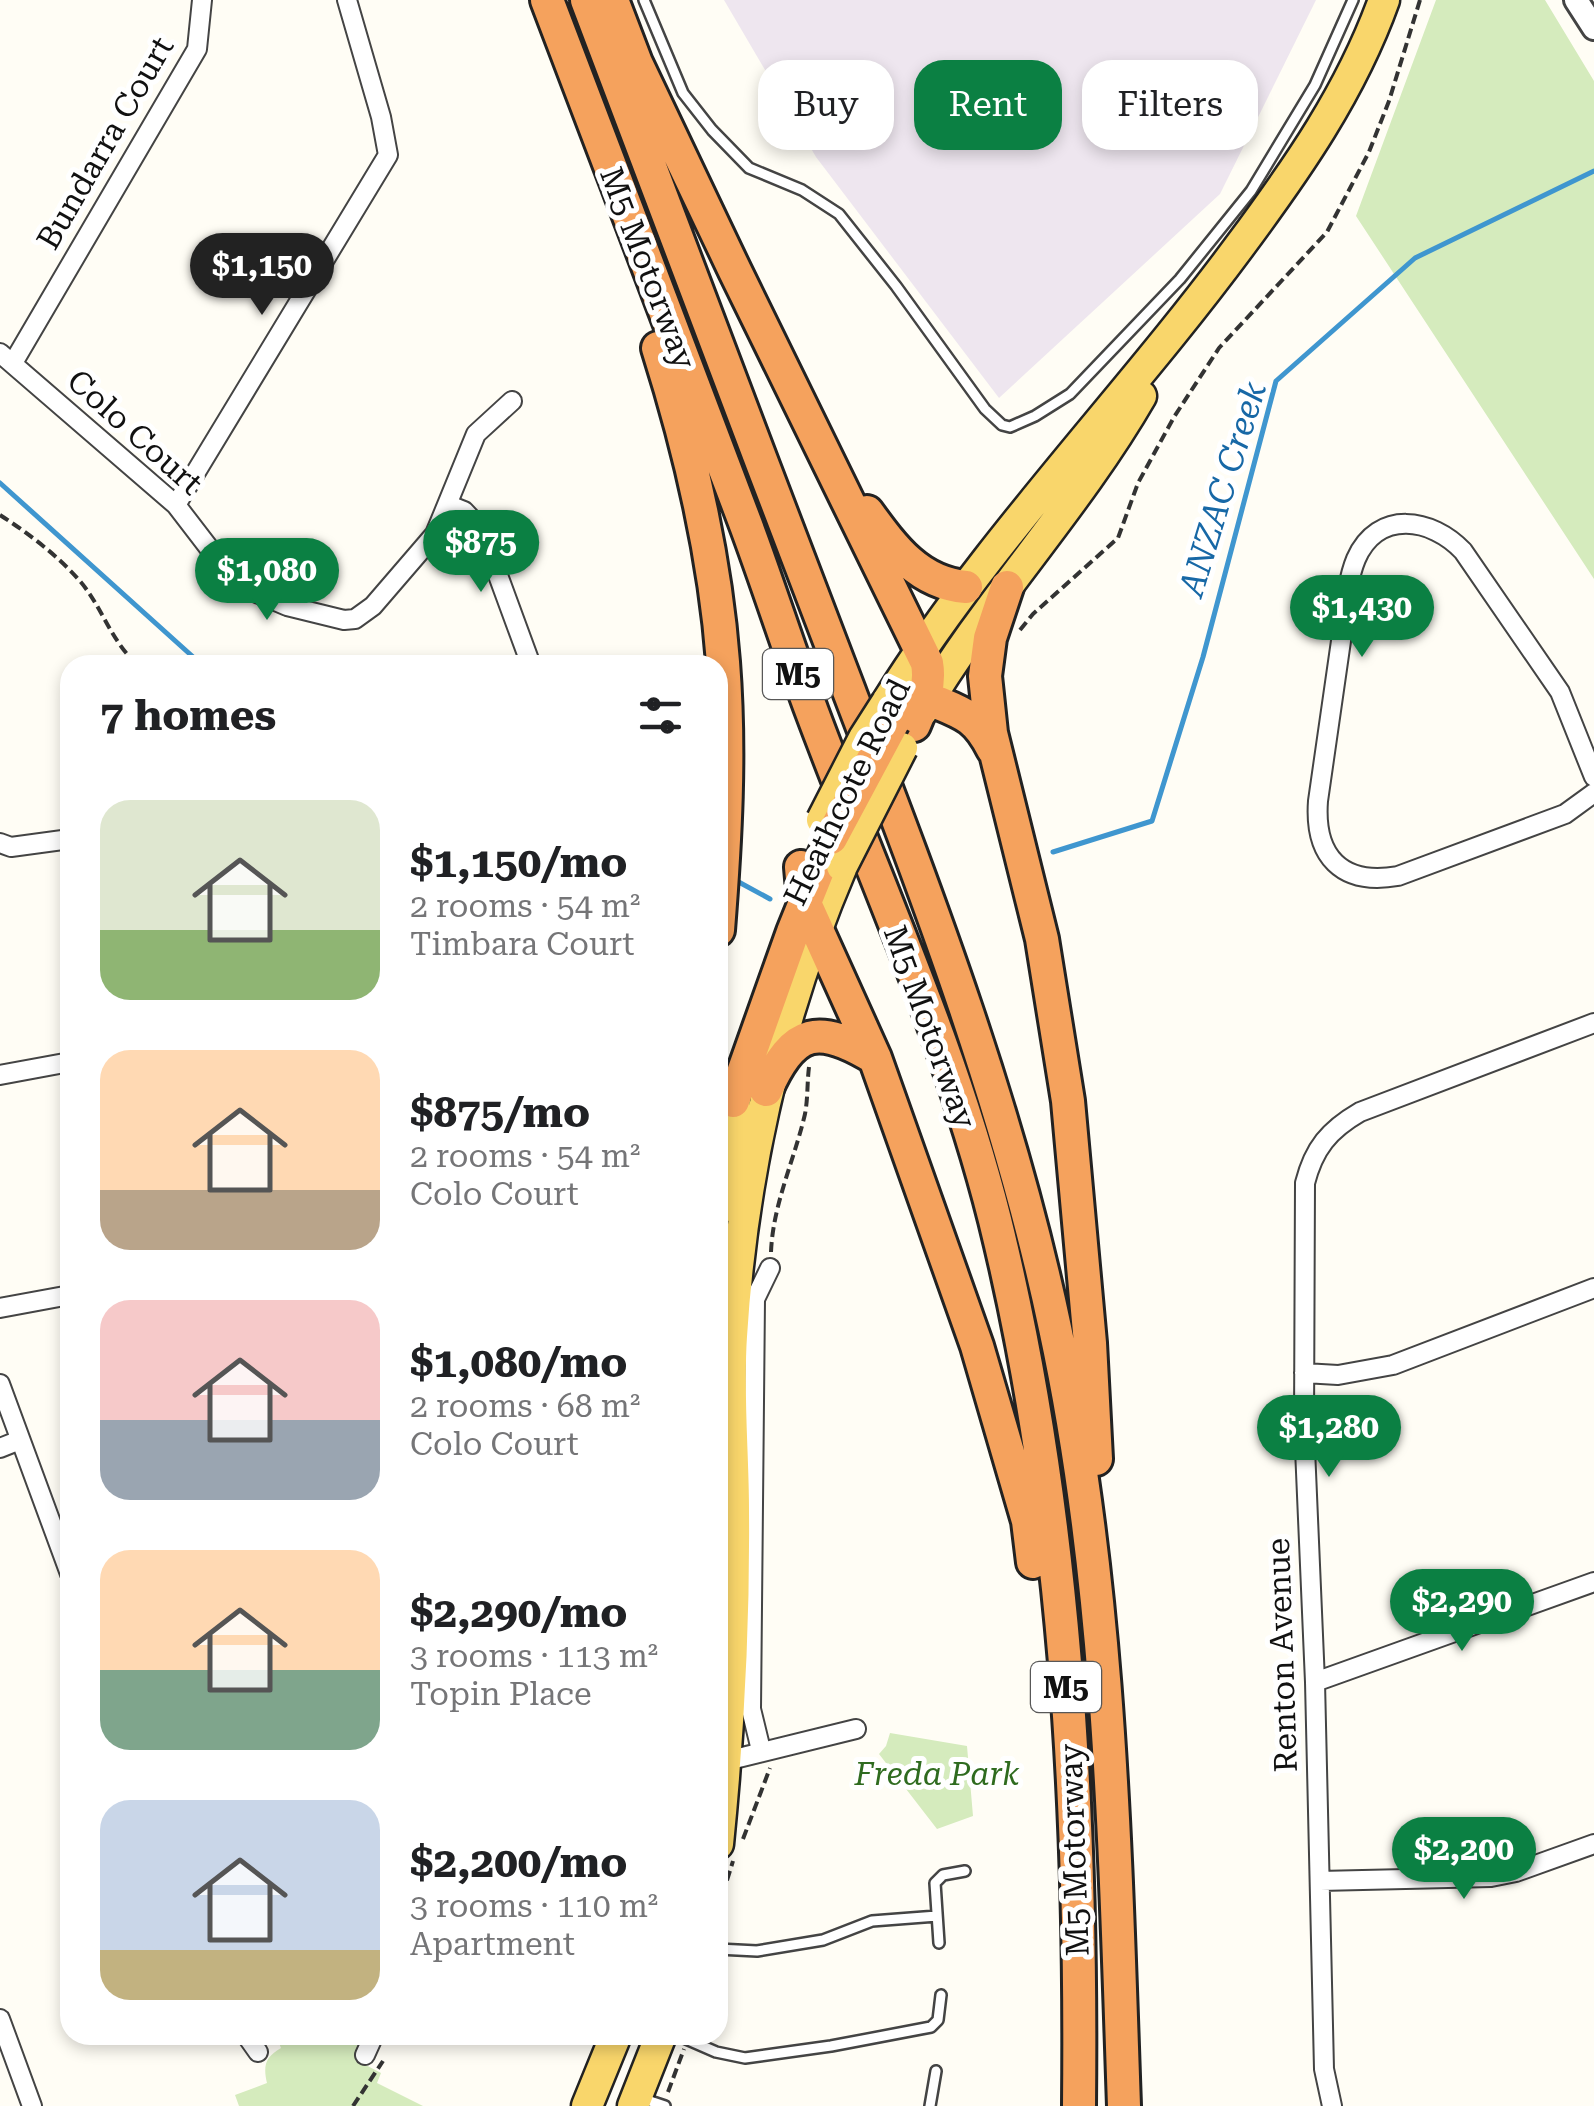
<!DOCTYPE html>
<html lang="en">
<head>
<meta charset="utf-8">
<style>
	body { margin:0; font-family:"Roboto Serif",serif; background:#f2f2f2; color:#202124; height:100vh; display:flex; flex-direction:column; font-size:38px; white-space:nowrap }
	* { box-sizing:border-box; margin:0 }
	p { font-size:32px; color:#757577 }
	.icon { flex:none; width:55px; height:55px; fill:none; stroke:currentColor; stroke-width:2; stroke-linecap:round; stroke-linejoin:round }
	.map { position:relative; flex:1; overflow:hidden }
	.side { position:absolute; left:60px; top:655px; width:668px; height:1390px; display:flex; flex-direction:column; background:#fff; border-radius:30px; box-shadow:0 5px 15px #0003 }
	.side>* { flex:none }
	.guide { position:absolute; left:758px; top:60px; width:685px; height:90px; display:flex; gap:20px }
	.price { position:absolute; translate:-50% -85px; padding:0 22px; border-radius:35px; background:#0b8043; color:#fff; font-size:32px; line-height:65px; filter:drop-shadow(0 2px 5px #0008) }
	.price::after { content:''; position:absolute; left:50%; top:60px; width:30px; height:22px; margin-left:-15px; background:inherit; clip-path:polygon(0 0,100% 0,50% 100%) }
	.price.current { background:#222; color:#fff }
	ul { padding:0; list-style:none }
	li { display:flex; align-items:center; gap:30px; height:250px; padding:0 40px }
	li span { display:grid; place-items:center; flex:none; width:280px; height:200px; border-radius:30px; color:#555 }
	li>.icon { margin-inline-start:auto }
	span .icon { width:120px; height:120px; fill:#fffc; stroke-width:1 }
	li b { font-size:42px }
	h2 { display:flex; justify-content:space-between; align-items:center; height:120px; padding:0 40px; font-size:42px }
	.pill { padding:0 35px; border-radius:30px; background:#fff; box-shadow:0 5px 15px #0003; font-size:35px; line-height:90px }
	.pill.current { background:#0b8043; color:#fff }
	.map>svg:first-child { display:block }
	.industrial { fill:#eee6ef }
	.green { fill:#d5ebbd }
	.lines { fill:none; stroke-linecap:round; stroke-linejoin:round }
	.stream { stroke:#3f96cf; stroke-width:5 }
	.service-casing { stroke:#444; stroke-width:14 }
	.minor-casing { stroke:#444; stroke-width:22 }
	.tertiary-casing { stroke:#444; stroke-width:28 }
	.primary-casing { stroke:#222; stroke-width:35 }
	.motorway-casing { stroke:#222; stroke-width:38 }
	.path { stroke:#333; stroke-width:4; stroke-dasharray:10 5; stroke-linecap:butt }
	.service { stroke:#fff; stroke-width:9 }
	.minor { stroke:#fff; stroke-width:18 }
	.tertiary { stroke:#fff; stroke-width:22 }
	.primary { stroke:#f9d66b; stroke-width:30 }
	.motorway { stroke:#f5a25d; stroke-width:32 }
	.primary-bridge-casing { stroke:#222; stroke-width:35; stroke-linecap:butt }
	.motorway-bridge-casing { stroke:#222; stroke-width:38; stroke-linecap:butt }
	.primary-bridge { stroke:#f9d66b; stroke-width:30 }
	.motorway-bridge { stroke:#f5a25d; stroke-width:32 }
	.labels { text-anchor:middle; dominant-baseline:central; stroke-width:10; stroke-linejoin:round; paint-order:stroke }
	.shield { fill:#fff; stroke:#585858; stroke-width:2.5 }
	.shield-label { font-size:30px; font-weight:bold; fill:#111 }
	.street-label { font-size:32px; fill:#111; stroke:#fff }
	.park-label { font-size:32px; font-style:italic; fill:#2f6b1f; stroke:#fff }
	.water-label { font-size:35px; font-style:italic; fill:#1768a6; stroke:#fff }
</style>
</head>
<body>
<div class="map">
<svg width="1594" height="2106" viewBox="0 0 1594 2106">
	<rect width="100%" height="100%" fill="#fffdf5"/>
	<path class="industrial" d="M724 0H1316L1220 194 999 398 816 157Z"/>
	<path class="green" d="M1436 0H1545L1594 81V579L1356 216Z
		M890 1733 967 1746 973 1816 937 1829 879 1754 886 1746Z
		M276 2035H362L364 2047 358 2061 381 2073 377 2083 423 2106H239L235 2095 267 2083C263 2066 265 2057 281 2048Z"/>
	<g class="lines">
		<path class="stream" d="M0 483 202 665
			M1053 852 1152 821 1203 657 1276 381 1415 258 1594 171
			M735 880 770 899"/>
		<defs>
			<path id="service" d="M644 0 683 93 712 130 749 168 802 190 839 214 896 286 985 409 1002 425 1010 427 1035 416 1070 394 1180 279 1251 191 1315 85 1353 0
				M939 1943 935 1883 943 1875 965 1871
				M718 1949 757 1951 823 1940 872 1921 937 1916
				M677 2035 716 2052 745 2058 831 2046 931 2027 938 2020 941 1995
				M644 2099 665 2106
				M930 2106 936 2071"/>
			<path id="minor" d="M0 353 176 505 229 574 252 591 287 606 344 620 355 619 373 606 435 534 476 434 512 401
				M13 363 197 49 202 0
				M176 505 388 155 381 117 347 0
				M449 505 464 511 481 529 531 665
				M1594 777 1560 692 1463 551C1432 518 1378 509 1356 559 1346 583 1345 615 1341 641 1333 694 1326 748 1318 801 1314 856 1341 886 1398 876L1565 814 1594 793
				M0 843 11 847 70 839
				M0 1075 70 1062
				M0 1308 70 1295
				M1304 1373 1338 1375 1393 1365 1594 1288
				M0 1384 70 1574
				M0 1448 20 1440
				M1315 1682 1594 1582
				M761 1750 751 1709 755 1299 770 1268
				M726 1761 856 1729
				M1320 1881 1491 1877 1516 1872 1594 1844
				M0 2019 32 2106
				M246 2035 258 2052
				M365 2055 374 2035
				M1332 2106 1324 2069 1315 1682 1304 1425 1305 1183C1314 1148 1329 1130 1360 1112L1594 1023"/>
			<path id="tertiary" d="M1576 0 1594 28"/>
			<path id="primary" d="M887 702C989 539 1125 401 1239 247 1297 169 1351 92 1384 0
				M922 711C987 601 1077 507 1141 396
				M718 1210 738 1080
				M718 1844C729 1734 735 1622 734 1511 734 1453 728 1395 732 1336 742 1174 778 1016 842 866
				M587 2106 616 2035
				M633 2106 661 2035"/>
			<path id="motorway" d="M547 0C613 175 681 350 746 525 769 587 789 650 812 712 875 881 951 1045 995 1220 1066 1508 1082 1810 1079 2106
				M587 0C669 216 750 433 833 649 918 872 1006 1094 1055 1328 1110 1583 1115 1847 1124 2106
				M612 0 636 63 735 271 927 663C931 686 923 704 914 725
				M658 348C690 449 715 556 723 662 730 752 725 841 718 930
				M867 512C894 549 919 583 966 587
				M1007 587 990 638 985 676 991 733 1042 939 1068 1101 1090 1343 1096 1459
				M906 710 929 699C962 713 976 715 993 749
				M801 867 804 901 875 1058 977 1346 1028 1521 1033 1562
				M766 1090C794 1027 819 1024 875 1058
				M733 1101 793 932 831 838"/>
		</defs>
		<use href="#service" class="service-casing"/>
		<use href="#minor" class="minor-casing"/>
		<use href="#tertiary" class="tertiary-casing"/>
		<use href="#primary" class="primary-casing"/>
		<use href="#motorway" class="motorway-casing"/>
		<path class="path" d="M0 515C28 533 57 555 79 580 102 606 111 642 138 665
			M1020 630 1033 614 1118 538 1138 483 1174 417 1219 348 1327 232 1369 152 1389 101 1420 0
			M771 1252C773 1204 794 1161 805 1114 808 1098 807 1083 809 1067
			M743 1839 770 1768
			M718 1909 733 1861
			M668 2092 684 2049
			M353 2106 383 2061"/>
		<use href="#service" class="service"/>
		<use href="#minor" class="minor"/>
		<use href="#tertiary" class="tertiary"/>
		<use href="#primary" class="primary"/>
		<use href="#motorway" class="motorway"/>
		<defs>
			<path id="primary-bridge" d="M822 820 864 738 887 702
				M842 866 902 748"/>
			<path id="motorway-bridge" d="M831 838 893 722"/>
		</defs>
		<use href="#primary-bridge" class="primary-bridge-casing"/>
		<use href="#motorway-bridge" class="motorway-bridge-casing"/>
		<use href="#primary-bridge" class="primary-bridge"/>
		<use href="#motorway-bridge" class="motorway-bridge"/>
	</g>
	<g class="labels">
		<g class="shield">
			<rect x="763" y="649" width="70" height="50" rx="8"/>
			<rect x="1031" y="1662" width="70" height="50" rx="8"/>
		</g>
		<g class="shield-label">
			<text x="798" y="674">M5</text>
			<text x="1066" y="1687">M5</text>
		</g>
		<g class="street-label">
			<text transform="translate(105 143) rotate(-60)">Bundarra Court</text>
			<text transform="translate(648 268) rotate(69)">M5 Motorway</text>
			<text transform="translate(135 432) rotate(42)">Colo Court</text>
			<text transform="translate(847 792) rotate(-64)">Heathcote Road</text>
			<text transform="translate(930 1027) rotate(70)">M5 Motorway</text>
			<text transform="translate(1282 1655) rotate(-92)">Renton Avenue</text>
			<text transform="translate(1074 1850) rotate(-92)">M5 Motorway</text>
		</g>
		<g class="park-label">
			<text x="937" y="1774">Freda Park</text>
		</g>
		<g class="water-label">
			<text transform="translate(1223 489) rotate(-73)">ANZAC Creek</text>
		</g>
	</g>
</svg>
<b class="price current" style="left:262px;top:318px">$1,150</b>
<b class="price" style="left:481px;top:595px">$875</b>
<b class="price" style="left:267px;top:623px">$1,080</b>
<b class="price" style="left:1362px;top:660px">$1,430</b>
<b class="price" style="left:1329px;top:1480px">$1,280</b>
<b class="price" style="left:1462px;top:1654px">$2,290</b>
<b class="price" style="left:1464px;top:1902px">$2,200</b>
<div class="guide">
<a class="pill">Buy</a>
<a class="pill current">Rent</a>
<a class="pill">Filters</a>
</div>
<section class="side">
<h2>7 homes<svg class="icon" aria-label="filters" viewBox="0 0 24 24"><path d="M4 7h16M4 17h16"/><circle cx="9" cy="7" r="2"/><circle cx="15" cy="17" r="2"/></svg></h2>
<ul>
<li><span style="background:linear-gradient(#dfe7d0 65%,#8fb573 0)"><svg class="icon" aria-label="home" viewBox="0 0 24 24"><path d="M3 11l9-7 9 7M6 9v11h12V9"/></svg></span><div><b>$1,150/mo</b><p>2 rooms · 54 m²</p><p>Timbara Court</p></div></li>
<li><span style="background:linear-gradient(#ffd9b3 70%,#b9a48a 0)"><svg class="icon" aria-label="home" viewBox="0 0 24 24"><path d="M3 11l9-7 9 7M6 9v11h12V9"/></svg></span><div><b>$875/mo</b><p>2 rooms · 54 m²</p><p>Colo Court</p></div></li>
<li><span style="background:linear-gradient(#f6c9c9 60%,#9aa5b1 0)"><svg class="icon" aria-label="home" viewBox="0 0 24 24"><path d="M3 11l9-7 9 7M6 9v11h12V9"/></svg></span><div><b>$1,080/mo</b><p>2 rooms · 68 m²</p><p>Colo Court</p></div></li>
<li><span style="background:linear-gradient(#ffd9b3 60%,#7fa58c 0)"><svg class="icon" aria-label="home" viewBox="0 0 24 24"><path d="M3 11l9-7 9 7M6 9v11h12V9"/></svg></span><div><b>$2,290/mo</b><p>3 rooms · 113 m²</p><p>Topin Place</p></div></li>
<li><span style="background:linear-gradient(#c9d6e8 75%,#c2b280 0)"><svg class="icon" aria-label="home" viewBox="0 0 24 24"><path d="M3 11l9-7 9 7M6 9v11h12V9"/></svg></span><div><b>$2,200/mo</b><p>3 rooms · 110 m²</p><p>Apartment</p></div></li>
</ul>
</section>
</div>
</body>
</html>
